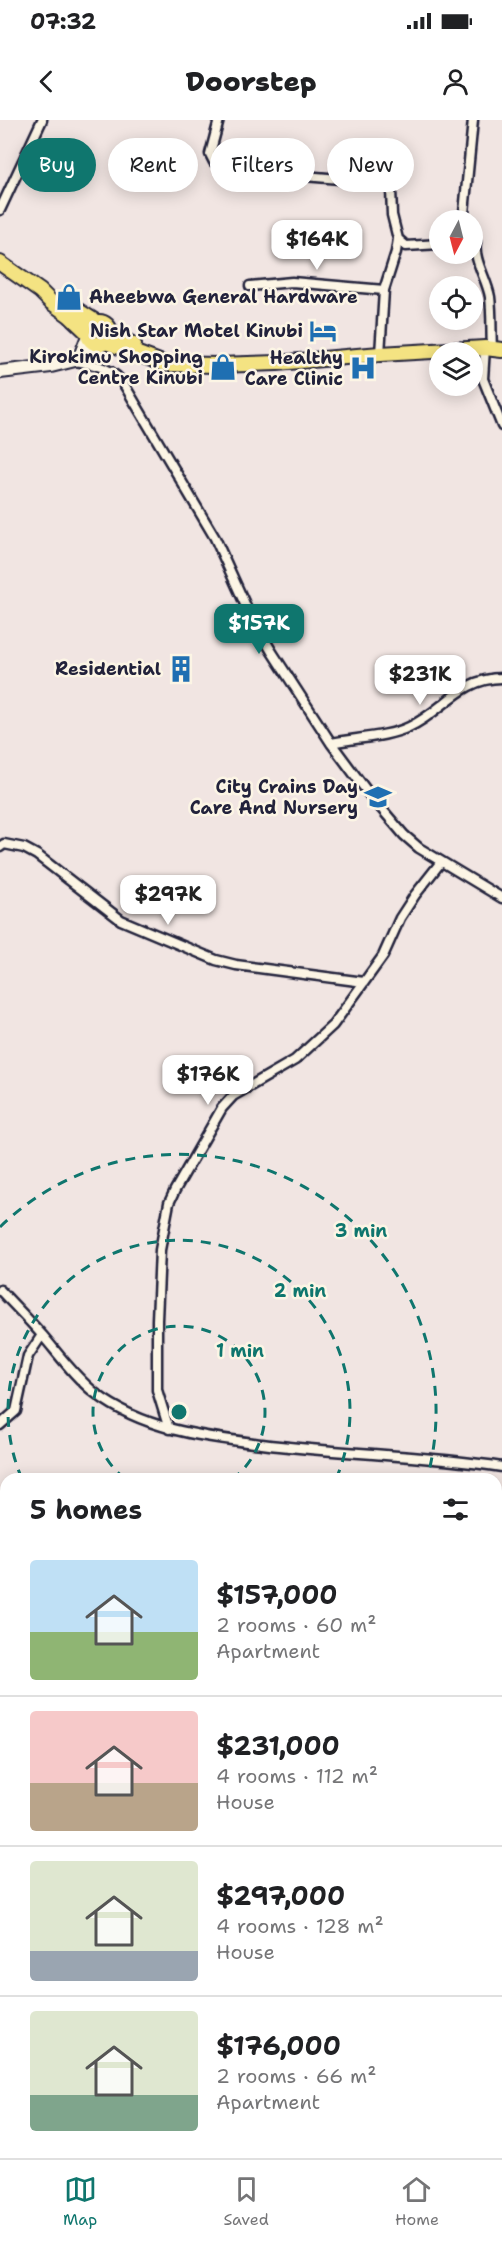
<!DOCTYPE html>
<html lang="en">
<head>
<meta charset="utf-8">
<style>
	body { margin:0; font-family:"Shantell Sans",sans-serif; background:#f2f2f2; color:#202124; height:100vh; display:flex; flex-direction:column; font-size:22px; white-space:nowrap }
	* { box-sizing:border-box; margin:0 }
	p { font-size:20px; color:#757577 }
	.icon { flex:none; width:33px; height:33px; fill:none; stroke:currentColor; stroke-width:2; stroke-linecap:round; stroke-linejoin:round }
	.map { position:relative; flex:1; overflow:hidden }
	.side { position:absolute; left:0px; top:1353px; width:502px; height:686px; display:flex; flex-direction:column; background:#fff; border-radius:18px 18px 0 0; box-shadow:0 3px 15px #0003 }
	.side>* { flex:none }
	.hud { position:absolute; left:18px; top:18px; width:466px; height:54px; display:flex; gap:12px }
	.needle { width:39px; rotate:187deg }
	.fabs { position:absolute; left:429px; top:90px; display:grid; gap:12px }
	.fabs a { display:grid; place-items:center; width:54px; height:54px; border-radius:50%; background:#fff; box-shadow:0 3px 15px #0003; font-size:30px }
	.price { position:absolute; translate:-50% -51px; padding:0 14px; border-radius:12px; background:#fff; color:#222; font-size:20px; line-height:39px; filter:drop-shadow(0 2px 3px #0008) }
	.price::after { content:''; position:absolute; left:50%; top:36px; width:18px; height:14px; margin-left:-9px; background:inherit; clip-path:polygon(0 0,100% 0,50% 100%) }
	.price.selected { background:#0f766e; color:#fff }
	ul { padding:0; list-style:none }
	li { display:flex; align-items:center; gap:18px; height:150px; padding:0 30px }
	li+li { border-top:2px solid #e0e0e0 }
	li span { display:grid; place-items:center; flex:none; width:168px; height:120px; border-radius:6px; color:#555 }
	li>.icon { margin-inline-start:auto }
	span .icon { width:72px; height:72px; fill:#fffc; stroke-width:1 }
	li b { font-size:26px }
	h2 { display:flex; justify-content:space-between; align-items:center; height:72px; padding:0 30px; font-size:26px }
	.pill { padding:0 21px; border-radius:27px; background:#fff; box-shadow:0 3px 15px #0003; font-size:21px; line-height:54px }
	.pill.selected { background:#0f766e; color:#fff }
	.status { display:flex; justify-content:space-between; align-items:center; height:42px; padding:0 30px; background:#fff; direction:ltr }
	.status svg { height:16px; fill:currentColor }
	header { display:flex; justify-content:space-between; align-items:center; height:78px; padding:0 30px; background:#fff; font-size:27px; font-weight:800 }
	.dock { display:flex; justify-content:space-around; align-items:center; height:84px; border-top:2px solid #e0e0e0; background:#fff; font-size:16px; color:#757577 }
	.dock a { display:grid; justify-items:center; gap:3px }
	.dock .selected { color:#0f766e }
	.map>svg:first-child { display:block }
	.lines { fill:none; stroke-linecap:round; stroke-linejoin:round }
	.street-casing { stroke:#22223b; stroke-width:13 }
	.secondary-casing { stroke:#22223b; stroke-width:16 }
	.primary-casing { stroke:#22223b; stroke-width:18 }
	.street { stroke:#fcf5e5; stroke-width:8 }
	.secondary { stroke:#fcf5e5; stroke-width:12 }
	.primary { stroke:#f4e382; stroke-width:14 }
	.ring { fill:none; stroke:#0f766e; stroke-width:3; stroke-dasharray:10 8 }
	.labels { text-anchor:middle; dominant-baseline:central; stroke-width:5; stroke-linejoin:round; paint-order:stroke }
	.poi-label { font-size:18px; font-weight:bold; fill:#22223b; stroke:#fcf5e5; text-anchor:end }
	.centre { fill:#0f766e; stroke:#fcf5e5; stroke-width:3 }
	.ring-label { font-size:18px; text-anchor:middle; font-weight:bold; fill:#0f766e; stroke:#fcf5e5; stroke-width:5; stroke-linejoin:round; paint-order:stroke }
</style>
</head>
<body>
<div class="status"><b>07:32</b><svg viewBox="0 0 49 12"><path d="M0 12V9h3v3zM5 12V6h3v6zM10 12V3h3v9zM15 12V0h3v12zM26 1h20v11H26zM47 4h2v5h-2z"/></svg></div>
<header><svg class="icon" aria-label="back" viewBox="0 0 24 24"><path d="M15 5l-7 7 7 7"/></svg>Doorstep<svg class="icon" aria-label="person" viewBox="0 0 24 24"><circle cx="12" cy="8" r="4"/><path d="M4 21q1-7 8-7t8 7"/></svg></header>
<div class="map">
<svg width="502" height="2038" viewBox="0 0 502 2038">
	<rect width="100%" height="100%" fill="#f1e5e2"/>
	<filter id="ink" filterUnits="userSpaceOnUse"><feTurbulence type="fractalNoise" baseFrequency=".0167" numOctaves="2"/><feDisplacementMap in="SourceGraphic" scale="12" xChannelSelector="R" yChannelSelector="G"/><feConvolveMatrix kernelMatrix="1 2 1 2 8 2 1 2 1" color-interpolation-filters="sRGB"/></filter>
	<g filter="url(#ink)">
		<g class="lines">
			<defs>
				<path id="street" d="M219 0 210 34 214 42 257 52 387 63 391 69 392 95 398 119
					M0 90 42 0
					M465 100 464 93 473 0
					M472 118 476 122C473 140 487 159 490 177 492 194 491 212 492 229
					M250 166 292 162 384 170
					M485 228 483 259 502 306
					M380 234 384 170 396 132 398 119 406 126 440 124
					M75 241C96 245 112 247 125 266L215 418 249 493 272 532 331 623 369 674 404 715 419 728 502 778
					M331 623C355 618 388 617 409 607 444 591 460 558 502 558
					M0 727 4 724 24 728 37 735 121 800 216 840 236 845 364 862
					M0 1170C14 1185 29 1200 43 1216 60 1236 75 1257 95 1273 143 1310 205 1317 262 1324 342 1334 423 1335 502 1347
					M0 1305 16 1291 28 1236 42 1215
					M169 1309 157 1270V1200L160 1130 169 1083 175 1070 222 988 233 976 295 940 333 905 383 836 400 798 415 775 441 742
					M496 1672 502 1645
					M496 1708 502 1721
					M496 1984 502 1988"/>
				<path id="secondary" d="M79 239 88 216
					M0 252 51 246 79 239 103 224
					M496 1391 502 1389
					M0 1641 6 1639"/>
				<path id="primary" d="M0 143 40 171 51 182 69 195 88 213
					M64 182 96 202
					M88 213a11 11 0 1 1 22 0a11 11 0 1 1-22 0Z
					M110 213 134 225
					M106 222 165 244 218 245 277 243 380 234 485 228 502 230"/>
			</defs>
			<use href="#street" class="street-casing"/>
			<use href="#secondary" class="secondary-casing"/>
			<use href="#primary" class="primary-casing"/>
			<use href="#street" class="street"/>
			<use href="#secondary" class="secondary"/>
			<use href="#primary" class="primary"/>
		</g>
	</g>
	<g class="ring">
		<path d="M125 1359A86 86 0 1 1 233 1359"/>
		<path d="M22 1359A171 171 0 1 1 336 1359"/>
		<path d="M0 1107A257 257 0 0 1 427 1359"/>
	</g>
	<defs>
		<symbol id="shop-bare" viewBox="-9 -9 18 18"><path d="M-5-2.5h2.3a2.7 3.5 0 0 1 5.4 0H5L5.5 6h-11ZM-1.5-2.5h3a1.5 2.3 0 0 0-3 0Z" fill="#1f6fb2" stroke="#fcf5e5" stroke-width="2.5" paint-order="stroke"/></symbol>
		<symbol id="hotel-bare" viewBox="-9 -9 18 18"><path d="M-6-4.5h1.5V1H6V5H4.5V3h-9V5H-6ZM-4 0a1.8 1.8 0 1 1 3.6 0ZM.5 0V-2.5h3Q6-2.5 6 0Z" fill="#1f6fb2" stroke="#fcf5e5" stroke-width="2.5" paint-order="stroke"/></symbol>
		<symbol id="hospital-bare" viewBox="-9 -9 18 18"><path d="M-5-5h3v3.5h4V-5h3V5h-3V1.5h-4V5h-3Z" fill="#1f6fb2" stroke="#fcf5e5" stroke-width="2.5" paint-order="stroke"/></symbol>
		<symbol id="building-bare" viewBox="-9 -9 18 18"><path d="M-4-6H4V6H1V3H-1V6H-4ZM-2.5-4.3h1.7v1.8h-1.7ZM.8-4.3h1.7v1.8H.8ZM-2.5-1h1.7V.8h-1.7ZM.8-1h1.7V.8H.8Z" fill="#1f6fb2" stroke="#fcf5e5" stroke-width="2.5" paint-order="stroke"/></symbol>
		<symbol id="school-bare" viewBox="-9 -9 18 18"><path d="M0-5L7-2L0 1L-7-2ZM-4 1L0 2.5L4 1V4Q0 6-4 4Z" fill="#1f6fb2" stroke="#fcf5e5" stroke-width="2.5" paint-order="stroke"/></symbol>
	</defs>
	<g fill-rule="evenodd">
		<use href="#shop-bare" x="50" y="158" width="38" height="38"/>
		<use href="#hotel-bare" x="304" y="192" width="38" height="38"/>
		<use href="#shop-bare" x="204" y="228" width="38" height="38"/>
		<use href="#hospital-bare" x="344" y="229" width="38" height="38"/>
		<use href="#building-bare" x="162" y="530" width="38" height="38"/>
		<use href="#school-bare" x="359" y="658" width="38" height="38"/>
	</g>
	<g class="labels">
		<g class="poi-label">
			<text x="89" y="177" text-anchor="start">Aheebwa General Hardware</text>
			<text x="303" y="211">Nish Star Motel Kinubi</text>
			<text x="203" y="237">Kirokimu Shopping<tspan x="203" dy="21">Centre Kinubi</tspan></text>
			<text x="343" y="238">Healthy<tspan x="343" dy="21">Care Clinic</tspan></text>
			<text x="161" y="549">Residential</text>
			<text x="358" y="667">City Crains Day<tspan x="358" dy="21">Care And Nursery</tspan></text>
		</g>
	</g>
	<circle cx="179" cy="1292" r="9" class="centre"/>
	<g class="ring-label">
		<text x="361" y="1117">3 min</text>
		<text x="300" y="1177">2 min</text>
		<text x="240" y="1237">1 min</text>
	</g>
</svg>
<div class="fabs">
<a><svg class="needle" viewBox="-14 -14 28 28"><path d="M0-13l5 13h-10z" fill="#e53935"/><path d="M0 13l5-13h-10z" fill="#757577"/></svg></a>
<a><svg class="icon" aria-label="locate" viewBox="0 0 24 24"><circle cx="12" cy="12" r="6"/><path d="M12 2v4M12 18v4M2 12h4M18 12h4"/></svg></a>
<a><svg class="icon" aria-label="layers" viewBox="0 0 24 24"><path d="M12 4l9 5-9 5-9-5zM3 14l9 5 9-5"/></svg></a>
</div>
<b class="price" style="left:317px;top:151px">$164K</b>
<b class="price selected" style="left:259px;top:535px">$157K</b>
<b class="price" style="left:420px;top:586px">$231K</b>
<b class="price" style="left:168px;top:806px">$297K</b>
<b class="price" style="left:208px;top:986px">$176K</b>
<div class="hud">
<a class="pill selected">Buy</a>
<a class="pill">Rent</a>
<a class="pill">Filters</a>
<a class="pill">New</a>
</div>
<section class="side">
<h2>5 homes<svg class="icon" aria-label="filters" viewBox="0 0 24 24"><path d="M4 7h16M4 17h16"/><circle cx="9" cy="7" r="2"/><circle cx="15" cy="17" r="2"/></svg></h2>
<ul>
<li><span style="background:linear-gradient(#bfe0f5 60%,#8fb573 0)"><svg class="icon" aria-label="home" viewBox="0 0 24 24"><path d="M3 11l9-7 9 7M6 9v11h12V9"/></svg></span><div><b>$157,000</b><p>2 rooms · 60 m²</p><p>Apartment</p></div></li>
<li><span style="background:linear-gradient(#f6c9c9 60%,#b9a48a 0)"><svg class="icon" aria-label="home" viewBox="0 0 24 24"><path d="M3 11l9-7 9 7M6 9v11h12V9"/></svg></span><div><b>$231,000</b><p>4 rooms · 112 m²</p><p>House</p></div></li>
<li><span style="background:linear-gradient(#dfe7d0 75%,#9aa5b1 0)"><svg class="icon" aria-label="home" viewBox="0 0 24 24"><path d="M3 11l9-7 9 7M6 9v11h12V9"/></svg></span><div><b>$297,000</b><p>4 rooms · 128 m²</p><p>House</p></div></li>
<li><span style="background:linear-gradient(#dfe7d0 70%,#7fa58c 0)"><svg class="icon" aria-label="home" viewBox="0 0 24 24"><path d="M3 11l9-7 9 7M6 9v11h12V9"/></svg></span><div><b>$176,000</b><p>2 rooms · 66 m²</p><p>Apartment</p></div></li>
</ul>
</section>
</div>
<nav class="dock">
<a class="selected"><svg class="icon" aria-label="map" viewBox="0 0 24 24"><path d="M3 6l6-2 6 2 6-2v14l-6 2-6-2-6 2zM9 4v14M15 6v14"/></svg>Map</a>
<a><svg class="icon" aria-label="saved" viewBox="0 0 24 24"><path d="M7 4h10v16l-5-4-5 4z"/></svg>Saved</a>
<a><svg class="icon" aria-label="home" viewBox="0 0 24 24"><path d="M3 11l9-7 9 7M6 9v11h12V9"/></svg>Home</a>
</nav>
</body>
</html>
